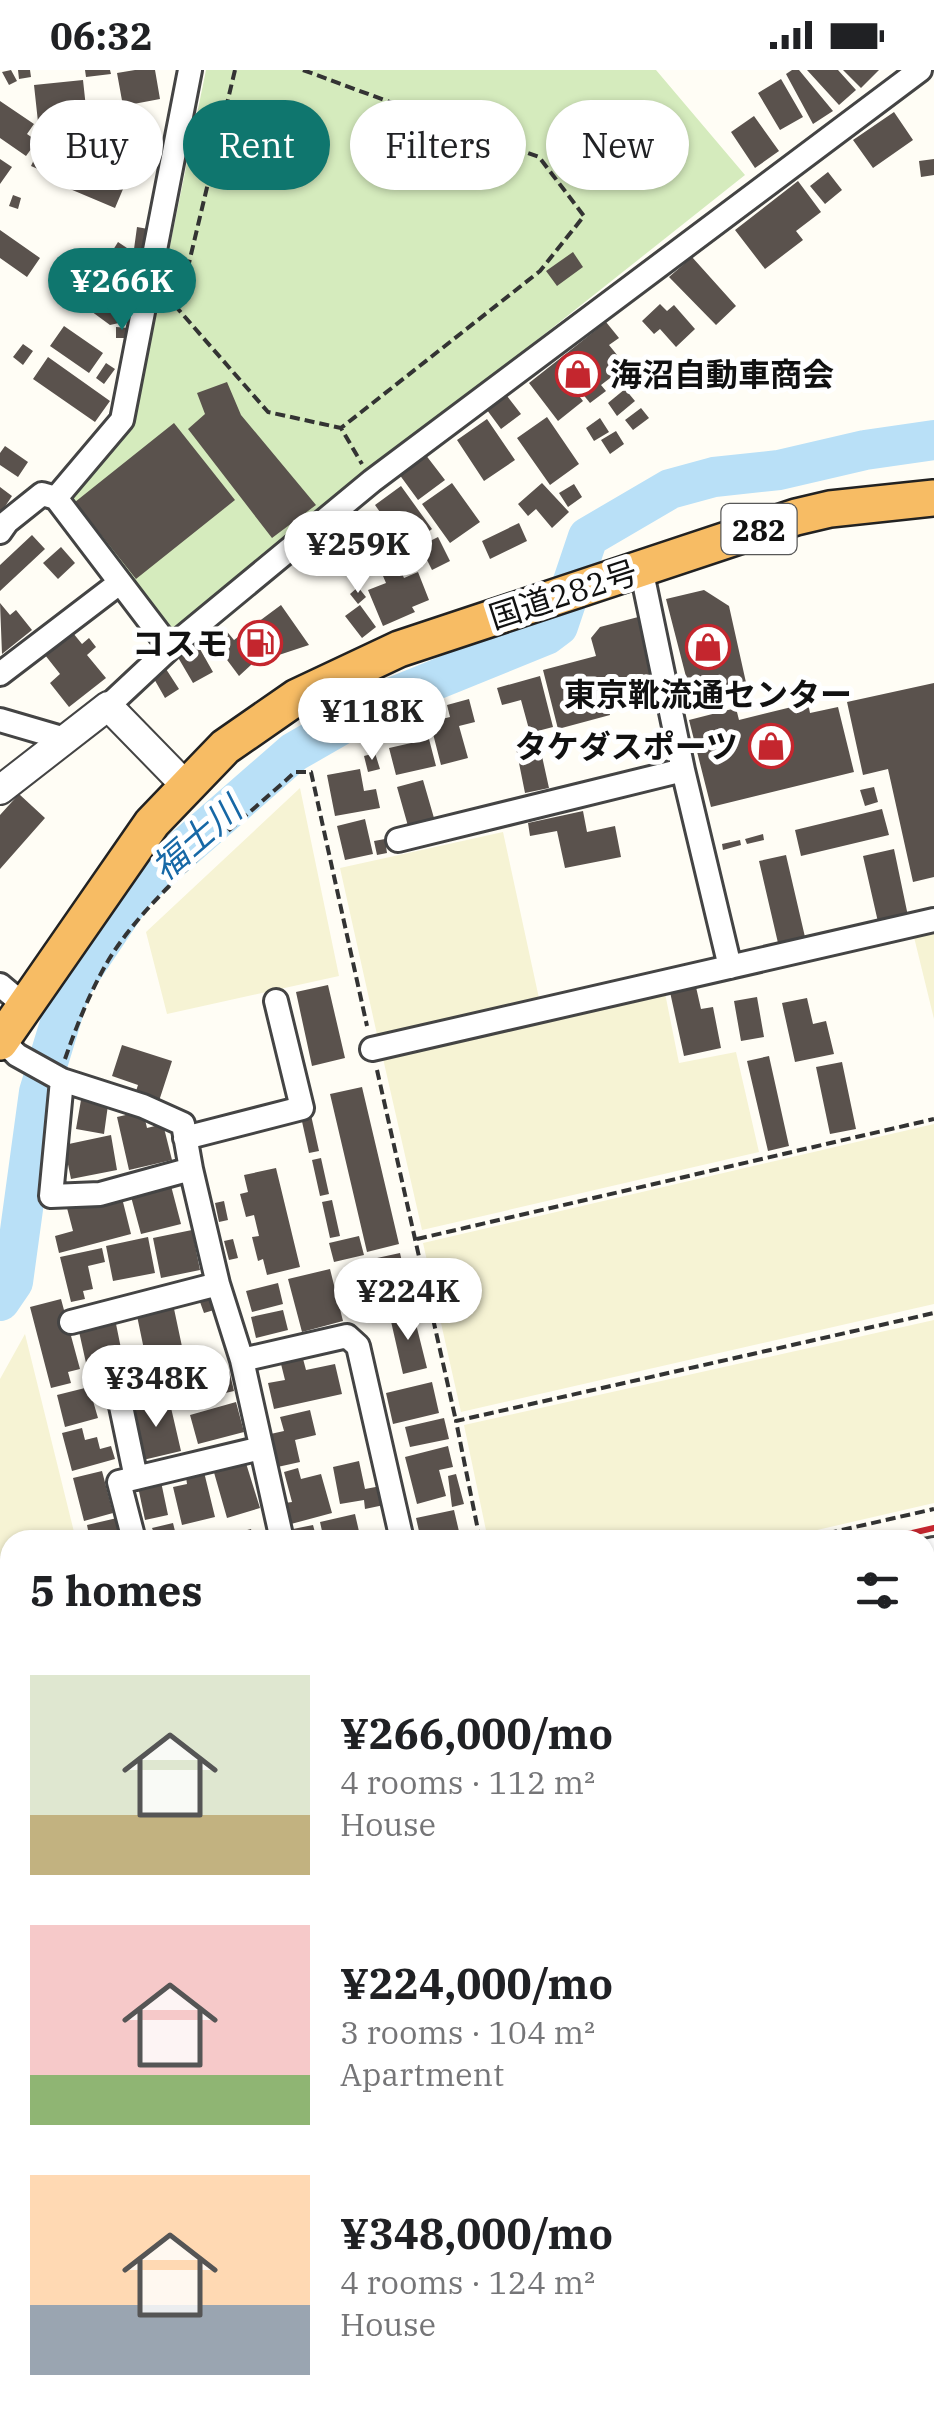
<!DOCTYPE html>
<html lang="en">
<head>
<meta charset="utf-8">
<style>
	body { margin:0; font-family:"IBM Plex Serif","Noto Sans JP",serif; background:#f2f2f2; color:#202124; height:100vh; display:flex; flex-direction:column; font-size:38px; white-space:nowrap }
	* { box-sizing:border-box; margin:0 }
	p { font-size:32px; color:#757577 }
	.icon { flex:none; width:55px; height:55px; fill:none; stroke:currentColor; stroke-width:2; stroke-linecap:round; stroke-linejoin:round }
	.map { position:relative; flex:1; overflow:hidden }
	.drawer { position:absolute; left:0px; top:1460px; width:935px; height:892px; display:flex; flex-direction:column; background:#fff; border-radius:30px 30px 0 0; box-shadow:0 2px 8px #0004 }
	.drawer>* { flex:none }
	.banner { position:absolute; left:30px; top:30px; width:875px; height:90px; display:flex; gap:20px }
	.price { position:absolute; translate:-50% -85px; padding:0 22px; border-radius:35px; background:#fff; color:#222; font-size:32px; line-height:65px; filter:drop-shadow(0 2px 5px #0008) }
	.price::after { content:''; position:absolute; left:50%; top:60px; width:30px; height:22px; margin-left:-15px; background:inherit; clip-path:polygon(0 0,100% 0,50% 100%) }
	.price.current { background:#0f766e; color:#fff }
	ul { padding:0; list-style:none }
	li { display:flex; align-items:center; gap:30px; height:250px; padding:0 30px }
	li span { display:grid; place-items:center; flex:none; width:280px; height:200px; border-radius:0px; color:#555 }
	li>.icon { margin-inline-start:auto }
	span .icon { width:120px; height:120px; fill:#fffc; stroke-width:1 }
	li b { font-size:42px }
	h2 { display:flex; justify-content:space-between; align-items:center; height:120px; padding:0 30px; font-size:42px }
	.chip { padding:0 35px; border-radius:45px; background:#fff; box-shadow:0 2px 8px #0004; font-size:35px; line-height:90px }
	.chip.current { background:#0f766e; color:#fff }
	.status { display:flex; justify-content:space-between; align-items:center; height:70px; padding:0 50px; background:#fff; direction:ltr }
	.status svg { height:28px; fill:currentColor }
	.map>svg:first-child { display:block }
	.farmland { fill:#f6f3d4 }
	.green { fill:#d5ebbd }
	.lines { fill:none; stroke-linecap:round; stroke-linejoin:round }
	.river { stroke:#b9e0f7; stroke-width:40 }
	.building { fill:#5a524d }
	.minor-casing { stroke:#444; stroke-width:28 }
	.tertiary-casing { stroke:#444; stroke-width:32 }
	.trunk-casing { stroke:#222; stroke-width:40 }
	.path { stroke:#333; stroke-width:4; stroke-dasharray:10 5; stroke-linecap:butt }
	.minor { stroke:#fff; stroke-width:22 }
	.tertiary { stroke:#fff; stroke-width:28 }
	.trunk { stroke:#f7bc64; stroke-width:35 }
	.rail { stroke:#c4262e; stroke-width:6 }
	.labels { text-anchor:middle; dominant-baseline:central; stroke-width:10; stroke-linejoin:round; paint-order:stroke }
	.shield { fill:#fff; stroke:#585858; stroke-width:2.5 }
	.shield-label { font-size:30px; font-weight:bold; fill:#111 }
	.poi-label { font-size:32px; font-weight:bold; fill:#111; stroke:#fff; text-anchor:end }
	.street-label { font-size:32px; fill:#111; stroke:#fff }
	.water-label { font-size:35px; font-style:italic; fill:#1768a6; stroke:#fff }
</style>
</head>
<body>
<div class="status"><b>06:32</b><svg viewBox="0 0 49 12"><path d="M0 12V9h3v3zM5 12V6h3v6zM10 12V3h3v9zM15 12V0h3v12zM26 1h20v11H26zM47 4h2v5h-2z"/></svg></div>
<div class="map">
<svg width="934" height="2352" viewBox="0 0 934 2352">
	<rect width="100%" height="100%" fill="#fffdf5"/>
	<path class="farmland" d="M300 718 339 906 167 944 146 862Z
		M503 762 540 933 378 969 340 798Z
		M934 858V949L913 863Z
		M665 923 679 993 736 982 759 1082 422 1160 382 984Z
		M934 1054V1234L461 1342 423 1173Z
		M934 1250V1433L774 1470H488L464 1355Z
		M25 1264 76 1470H10V1487L0 1486V1309Z
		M934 1490V1874L925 1838V1492Z
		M0 1546 10 1548V2342H295L297 2352H0Z
		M925 1929 934 1965V2352H673L671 2343 925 2342Z
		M643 2343 645 2352H316L314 2343Z"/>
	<path class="green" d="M206 0H656L745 105 168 563 64 432 125 360 157 239Z"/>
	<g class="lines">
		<path class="river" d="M0 1231 13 1212 39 1022 71 917 136 820 294 682 381 632 546 565 558 556 588 467 670 419 714 407 779 400 865 380 934 370"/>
	</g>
	<path class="building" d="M11 0 17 11 9 15 2 2Z
		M18 0H30L31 7 19 9Z
		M85 0H110L111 4 86 7Z
		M135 0H155L160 29 123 36 117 3Z
		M792 0H799L833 41 813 54 786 4Z
		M807 0H838L856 20 839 35Z
		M843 0H879L861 18Z
		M781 9 803 47 780 60 758 23Z
		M83 10 87 47 77 48 78 67 54 70 52 51 38 52 34 15Z
		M0 31 34 54 27 64 37 71 26 86 0 68Z
		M894 42 913 70 873 98 853 70Z
		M754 46 779 81 755 98 731 62Z
		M67 71 86 79 80 94 126 112 115 138 51 111Z
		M41 75 54 81 45 102 31 96Z
		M0 89 12 97 0 114Z
		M934 89V105L921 107 919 91Z
		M135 91 149 92 148 103 134 102Z
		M828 102 842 120 825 134 810 116Z
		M798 111 821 142 796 161 803 170 765 199 735 160Z
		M13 125 21 128 18 139 9 136Z
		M137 157 148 159 145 181 134 179Z
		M0 160 40 188 27 207 0 188Z
		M118 172 133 182 122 198 108 188Z
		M573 182 583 197 557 216 546 201Z
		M692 187 736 236 716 255 669 207Z
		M74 189 86 197 81 205 69 198Z
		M110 208H124L128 251 110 255 80 233 96 212 104 216Z
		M660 234 667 241 674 235 695 259 676 277 660 259 654 264 642 251Z
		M606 252 619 268 609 275 626 296 601 315 606 321 590 333 573 312 570 314 583 331 558 351 529 313Z
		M64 256 103 283 89 303 50 276Z
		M116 257 129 258 128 268H116Z
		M23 274 33 281 23 295 13 287Z
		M48 287 110 331 95 352 33 309Z
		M106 293 115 299 104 314 96 308Z
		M227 312 241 345 316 435 272 468 188 359 205 344 197 323Z
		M625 319 635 331 617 346 608 333Z
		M507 326 521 344 501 359 487 340Z
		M641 338 649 348 633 360 625 350Z
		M547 347 579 394 550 415 517 368Z
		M600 348 609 362 594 371 586 358Z
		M487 349 515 390 484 411 457 370Z
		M174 353 235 430 136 509 75 432Z
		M616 361 624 374 610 384 601 370Z
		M5 376 28 392 18 407 0 395V383Z
		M425 384 445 410 418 430 399 404Z
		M452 413 480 452 450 473 422 434Z
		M542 413 569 442 552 458 536 439 528 446 518 434Z
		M574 414 582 427 568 437 559 423Z
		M401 416 432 459 424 465 418 455 399 469 375 435Z
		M0 417 12 426 0 444Z
		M519 453 527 471 490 489 482 471Z
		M32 465 45 479 0 521V495Z
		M438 467 450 491 432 500 420 476Z
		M61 477 75 493 58 509 43 493Z
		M400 499 404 508 418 502 429 530 412 537 415 542 383 556 368 520 386 513 383 506Z
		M358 517 366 527 358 534 350 524Z
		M704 520 729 536 747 617 692 630 666 529Z
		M0 533 10 545 16 540 32 560 2 584Z
		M281 535 309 575 252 594 239 606 210 567 224 558 234 570Z
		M360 535 376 557 362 568 345 546Z
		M642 546 660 619 607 633 610 645 558 659 543 600 596 586 591 568 600 557Z
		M73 563 82 574 89 568 96 577 87 585 106 608 69 637 50 613 60 604 45 585Z
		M196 572 213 602 193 613 176 584Z
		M166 599 179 619 165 628 153 607Z
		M540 606 553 657 530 663 521 630 502 635 497 618Z
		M934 613V807L913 812 888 699 863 705 847 632Z
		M469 629 475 652 459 656 468 688 441 695 430 652 450 647 447 635Z
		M808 633 810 643 838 637 854 702 711 737 689 650 736 638 739 650Z
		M406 653 411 663 397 670 392 660Z
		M538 668 549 718 525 723 515 673Z
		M429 669 436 696 396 705 389 678Z
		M375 683 380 699 368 702 364 686Z
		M360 699 364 721 376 719 380 738 335 746 327 705Z
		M423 710 434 748 408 756 397 717Z
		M874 717 878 732 865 736 860 720Z
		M19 724 45 748 0 799V745Z
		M882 739 889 765 801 786 795 760Z
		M583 741 587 762 615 756 621 787 565 798 557 761 530 766 528 753Z
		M365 749 373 784 345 790 337 756Z
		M763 764 764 770 747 774 745 769Z
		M385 769 387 783 377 785 374 771Z
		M740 770 741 775 723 780 722 774Z
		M894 779 908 846 878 852 863 786Z
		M786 785 805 867 778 873 759 791Z
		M328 915 345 988 312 996 296 922Z
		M696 917 701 939 713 937 721 978 684 986 670 922Z
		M757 927 764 967 741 971 734 931Z
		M807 928 813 954 826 951 834 984 795 992 782 933Z
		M122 975 172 991 159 1031 135 1024 138 1015 112 1006Z
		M769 986 789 1076 768 1081 747 991Z
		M842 992 856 1059 830 1064 816 997Z
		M362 1017 399 1174 367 1182 330 1024Z
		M81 1030 108 1035 104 1064 76 1059Z
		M143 1041 147 1058 163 1054 172 1090 129 1100 117 1047Z
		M311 1045 319 1081 309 1083 301 1047Z
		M111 1065 117 1100 71 1109 64 1075Z
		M321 1088 329 1124 320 1126 312 1090Z
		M276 1098 300 1197 267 1205 263 1189 258 1191 252 1167 259 1166 254 1145 246 1147 240 1124 248 1122 244 1105Z
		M170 1112 181 1154 141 1164 130 1123Z
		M121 1124 131 1164 59 1183 55 1166 73 1161 67 1138Z
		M332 1130 340 1166 330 1168 322 1132Z
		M224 1131 228 1150 219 1152 215 1133Z
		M192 1160 200 1200 161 1208 153 1168Z
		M359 1166 364 1185 334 1192 329 1173Z
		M148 1167 155 1203 113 1211 106 1176Z
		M233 1169 238 1188 229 1190 224 1171Z
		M102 1178 105 1192 88 1196 93 1219 83 1221 85 1229 71 1232 60 1187Z
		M400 1183 413 1239 389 1245 377 1188Z
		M330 1199 343 1251 302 1262 288 1209Z
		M278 1213 283 1234 252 1242 246 1221Z
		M61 1229 80 1299 68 1302 71 1313 51 1318 30 1237Z
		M210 1229 214 1240 204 1243 200 1232Z
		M173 1234 184 1286 147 1294 136 1241Z
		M283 1240 288 1260 256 1268 251 1247Z
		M413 1242 427 1298 403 1304 390 1247Z
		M115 1249 126 1303 90 1311 78 1257Z
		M302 1285 306 1300 335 1294 342 1324 274 1339 268 1313 285 1310 280 1290Z
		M198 1288 203 1307 229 1300 234 1321 183 1333 174 1294Z
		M152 1301 157 1320 132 1327 127 1309Z
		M432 1312 439 1343 393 1354 386 1323Z
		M89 1317 98 1348 65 1357 57 1325Z
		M169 1329 181 1381 143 1390 131 1338Z
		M236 1332 244 1362 198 1374 190 1345Z
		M310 1340 316 1365 295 1370 300 1392 273 1398 266 1365 284 1361 280 1347Z
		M444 1348 449 1369 410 1377 405 1357Z
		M82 1358 85 1370 97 1367 100 1379 111 1376 115 1389 72 1401 62 1363Z
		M448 1376 453 1397 439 1400 446 1426 417 1434 405 1387Z
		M245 1390 260 1438 227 1448 213 1399Z
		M359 1391 365 1419 381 1416 384 1435 365 1439 364 1430 340 1434 333 1397Z
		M298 1398 301 1409 321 1404 332 1443 291 1454 285 1433 292 1432 284 1402Z
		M102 1401 113 1443 84 1451 73 1408Z
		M204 1402 215 1447 182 1455 173 1417 187 1414 186 1407Z
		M456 1404 464 1434 452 1437 448 1406Z
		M160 1407 168 1445 145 1450 137 1412Z
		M454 1440 461 1470H421L416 1448Z
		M355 1444 361 1470H324L320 1452Z
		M117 1448 123 1470H90L87 1455Z
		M173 1453 175 1461 168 1463 170 1470H143L142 1466 154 1463 152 1458Z
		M313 1455 317 1470H295L293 1459Z
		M251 1459 254 1470H229L228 1465Z
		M209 1462 211 1470H188V1467Z"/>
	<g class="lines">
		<defs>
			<path id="minor" d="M0 462 7 452 42 424 56 428
				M170 578 56 428 122 350 190 0
				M0 604 118 514
				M108 636 170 578 372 411 920 0
				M0 650 65 669
				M683 700 730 897
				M398 770 683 700 641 498
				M0 915 25 936
				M2 970 17 985 62 1010
				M372 979 934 850
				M185 1068 302 1038 276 931
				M191 1099 183 1054 143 1036 62 1010 51 1126 100 1124 191 1099 218 1214
				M71 1252 218 1214 242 1290
				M118 1322 136 1408
				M134 1470 119 1412 261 1378
				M282 1470 242 1290 347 1266 358 1276 402 1470
				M925 1481 934 1479
				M0 1534 10 1536"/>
			<path id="tertiary" d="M0 720 108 636 186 716"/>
			<path id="trunk" d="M0 972 152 753 225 677 297 627 399 579 796 447 830 439 934 428"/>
		</defs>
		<use href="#minor" class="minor-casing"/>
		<use href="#tertiary" class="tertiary-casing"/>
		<use href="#trunk" class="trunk-casing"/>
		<path class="path" d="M235 0 178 239 268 342 341 358 362 394
			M303 0 539 87 584 146 540 201 341 358
			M65 989C76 957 89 925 105 896 144 827 236 756 295 702H311L367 956
			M377 1000 456 1351
			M417 1169 934 1049
			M480 1470 456 1351 934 1243
			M798 1470 934 1439
			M925 1879 934 1917
			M303 2342 305 2352
			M655 2342 657 2352"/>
		<use href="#minor" class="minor"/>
		<use href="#tertiary" class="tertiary"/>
		<use href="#trunk" class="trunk"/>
		<path class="rail" d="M882 1470 934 1458
			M0 1505 10 1506"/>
	</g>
	<defs>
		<symbol id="shop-ring" viewBox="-11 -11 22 22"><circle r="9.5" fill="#fff" stroke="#c4262e" stroke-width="1.5"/><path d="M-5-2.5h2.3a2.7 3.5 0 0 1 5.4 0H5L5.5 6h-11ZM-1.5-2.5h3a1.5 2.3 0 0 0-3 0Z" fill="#c4262e"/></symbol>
		<symbol id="fuel-ring" viewBox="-11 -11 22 22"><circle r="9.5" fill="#fff" stroke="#c4262e" stroke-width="1.5"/><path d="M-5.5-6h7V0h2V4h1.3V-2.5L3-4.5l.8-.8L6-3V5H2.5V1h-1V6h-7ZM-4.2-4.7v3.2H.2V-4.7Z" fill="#c4262e"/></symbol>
	</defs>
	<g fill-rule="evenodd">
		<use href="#shop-ring" x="553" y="279" width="50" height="50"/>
		<use href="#fuel-ring" x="235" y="548" width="50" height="50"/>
		<use href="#shop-ring" x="683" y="552" width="50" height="50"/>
		<use href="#shop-ring" x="746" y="651" width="50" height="50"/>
	</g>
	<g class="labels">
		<rect class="shield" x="721.5" y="434" width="75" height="50" rx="8"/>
		<g class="shield-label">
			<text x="759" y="459">282</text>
		</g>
		<g class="poi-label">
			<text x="610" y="304" text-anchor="start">海沼自動車商会</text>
			<text x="228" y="573">コスモ</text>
			<text x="708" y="624" text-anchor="middle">東京靴流通センター</text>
			<text x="738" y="676">タケダスポーツ</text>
		</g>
		<g class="street-label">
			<text transform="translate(563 524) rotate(-18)">国道282号</text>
		</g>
		<g class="water-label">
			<text transform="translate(196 768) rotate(-41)">福士川</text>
		</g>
	</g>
</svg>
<b class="price current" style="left:122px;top:263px">¥266K</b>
<b class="price" style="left:358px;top:526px">¥259K</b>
<b class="price" style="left:372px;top:693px">¥118K</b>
<b class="price" style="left:408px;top:1273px">¥224K</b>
<b class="price" style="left:156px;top:1360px">¥348K</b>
<div class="banner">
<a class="chip">Buy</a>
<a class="chip current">Rent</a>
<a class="chip">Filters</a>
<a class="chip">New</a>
</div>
<section class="drawer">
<h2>5 homes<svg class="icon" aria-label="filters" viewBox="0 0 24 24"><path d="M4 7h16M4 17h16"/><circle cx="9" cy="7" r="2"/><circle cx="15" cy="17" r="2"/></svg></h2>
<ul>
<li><span style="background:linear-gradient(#dfe7d0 70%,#c2b280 0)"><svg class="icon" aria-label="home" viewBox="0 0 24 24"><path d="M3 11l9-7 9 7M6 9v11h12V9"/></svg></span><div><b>¥266,000/mo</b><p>4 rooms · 112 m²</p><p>House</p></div></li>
<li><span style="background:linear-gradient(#f6c9c9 75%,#8fb573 0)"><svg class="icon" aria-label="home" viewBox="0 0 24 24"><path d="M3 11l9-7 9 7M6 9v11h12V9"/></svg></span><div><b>¥224,000/mo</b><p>3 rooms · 104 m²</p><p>Apartment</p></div></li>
<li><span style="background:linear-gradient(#ffd9b3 65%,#9aa5b1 0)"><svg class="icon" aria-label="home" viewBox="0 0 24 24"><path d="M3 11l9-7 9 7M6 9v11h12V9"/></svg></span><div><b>¥348,000/mo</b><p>4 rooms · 124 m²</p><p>House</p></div></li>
</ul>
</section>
</div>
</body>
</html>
